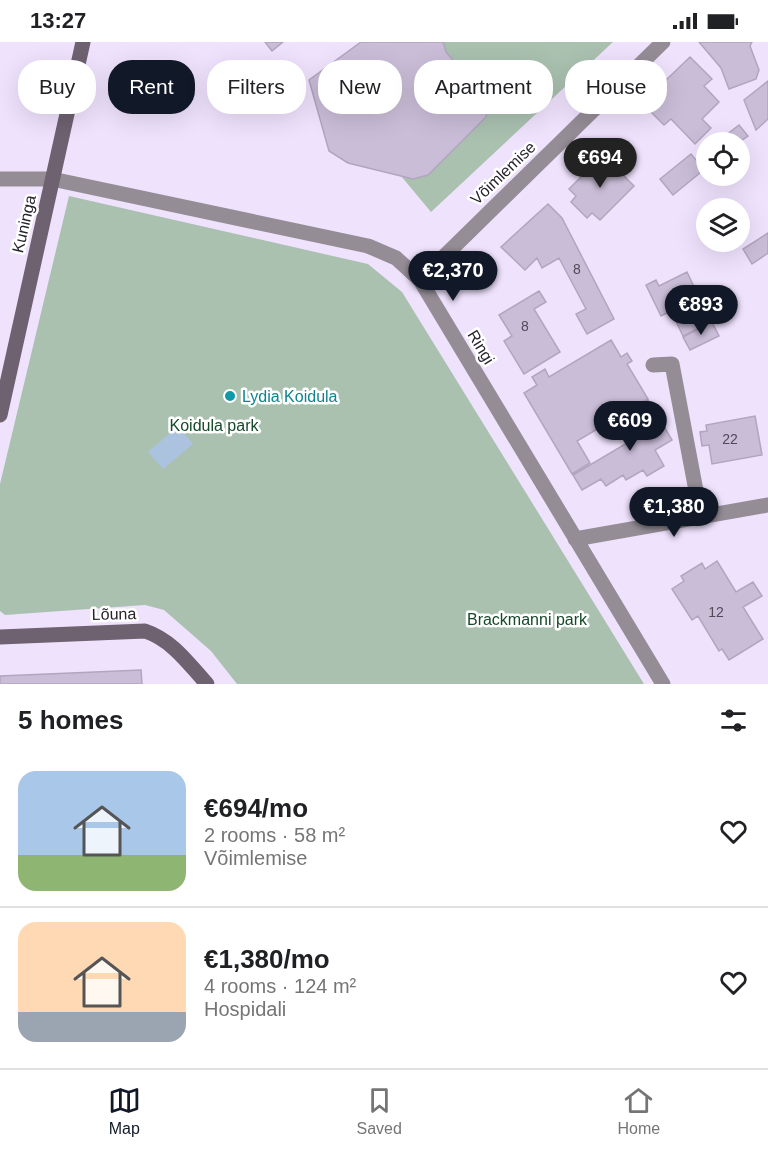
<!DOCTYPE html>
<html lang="en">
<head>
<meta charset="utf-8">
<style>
	body { margin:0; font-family:Arial,sans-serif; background:#f2f2f2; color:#202124; height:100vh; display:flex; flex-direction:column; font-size:22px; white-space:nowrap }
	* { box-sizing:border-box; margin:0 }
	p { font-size:20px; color:#757577 }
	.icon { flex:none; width:33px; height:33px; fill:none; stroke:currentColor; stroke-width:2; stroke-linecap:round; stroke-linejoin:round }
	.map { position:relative; height:642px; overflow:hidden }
	.drawer { display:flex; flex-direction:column; background:#fff; flex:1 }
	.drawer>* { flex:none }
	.banner { position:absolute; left:18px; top:18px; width:732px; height:54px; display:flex; gap:12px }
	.fabs { position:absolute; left:696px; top:90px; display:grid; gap:12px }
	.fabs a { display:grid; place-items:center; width:54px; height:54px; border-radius:50%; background:#fff; box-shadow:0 6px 24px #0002; font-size:30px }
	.price { position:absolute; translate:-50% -51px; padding:0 14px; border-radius:21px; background:#111827; color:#fff; font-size:20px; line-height:39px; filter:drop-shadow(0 2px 3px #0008) }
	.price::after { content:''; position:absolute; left:50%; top:36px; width:18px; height:14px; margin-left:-9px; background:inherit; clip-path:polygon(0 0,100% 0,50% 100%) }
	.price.current { background:#222; color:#fff }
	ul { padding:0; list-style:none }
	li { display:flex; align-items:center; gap:18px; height:150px; padding:0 18px }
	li+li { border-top:2px solid #e0e0e0 }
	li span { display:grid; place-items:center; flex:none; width:168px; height:120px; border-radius:18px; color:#555 }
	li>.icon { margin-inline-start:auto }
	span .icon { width:72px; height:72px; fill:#fffc; stroke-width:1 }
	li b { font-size:26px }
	h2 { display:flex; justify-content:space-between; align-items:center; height:72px; padding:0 18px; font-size:26px }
	.tag { padding:0 21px; border-radius:24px; background:#fff; box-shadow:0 6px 24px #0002; font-size:21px; line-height:54px }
	.tag.current { background:#111827; color:#fff }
	.status { display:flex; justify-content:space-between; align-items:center; height:42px; padding:0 30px; background:#fff; direction:ltr }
	.status svg { height:16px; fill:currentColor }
	.menu { display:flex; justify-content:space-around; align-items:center; height:84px; border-top:2px solid #e0e0e0; background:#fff; font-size:16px; color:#757577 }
	.menu a { display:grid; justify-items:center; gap:3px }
	.menu .current { color:#111827 }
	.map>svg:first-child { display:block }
	.green { fill:#aac1b0 }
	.water { fill:#abc3df }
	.building { fill:#cabdd8; stroke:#b2a5bf; stroke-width:1.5 }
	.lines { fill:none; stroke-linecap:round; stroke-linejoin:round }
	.lane { stroke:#958d96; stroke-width:15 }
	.street { stroke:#958d96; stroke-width:15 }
	.secondary { stroke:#6e6170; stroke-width:15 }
	.culture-dot { fill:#0f9aa8; stroke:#fff; stroke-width:2 }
	.labels { text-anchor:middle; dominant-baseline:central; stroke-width:5; stroke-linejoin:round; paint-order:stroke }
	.number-label { font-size:14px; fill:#504a58 }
	.street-label { font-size:16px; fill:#27232d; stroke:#fff }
	.culture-label { font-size:16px; fill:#0d838f; stroke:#fff; text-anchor:start }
	.park-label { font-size:16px; fill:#154929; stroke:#fff }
</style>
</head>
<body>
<div class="status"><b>13:27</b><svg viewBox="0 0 49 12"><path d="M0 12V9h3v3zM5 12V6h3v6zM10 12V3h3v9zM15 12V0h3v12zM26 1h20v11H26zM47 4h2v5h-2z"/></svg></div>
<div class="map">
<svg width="768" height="642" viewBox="0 0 768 642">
	<rect width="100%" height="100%" fill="#efe2fd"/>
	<path class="green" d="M443 0H613L431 170 401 134 413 137 428 133 486 75 488 60 446 10Z
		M69 154 368 222 402 250 644 642H237L211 609 164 568 145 563 5 573 0 569V442Z"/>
	<path class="water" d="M178 384 193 402 163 427 148 410Z"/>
	<path class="building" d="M265 0H283L272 9Z
		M361 0H443L446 10 488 60 486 75 428 133 413 137 348 121 329 109 309 38Z
		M699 0H752L750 4 759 28 756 37 729 47 721 26Z
		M690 15 712 37 704 44 719 60 702 77 711 86 695 102 671 77 664 83 642 61Z
		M768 39V77L756 88 744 58Z
		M739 83 748 94 739 100H717Z
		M706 109V126L673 153 660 137 691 112 696 118Z
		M603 113 634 144 600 178 592 171 587 176 571 160 576 154 569 147Z
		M548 162 562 176 614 277 587 292 576 272 586 267 559 216 542 226 537 216 525 228 501 205Z
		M768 191V211L752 222 743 207Z
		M687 230 711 280 683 294 671 269 661 274 646 243 656 238 659 244Z
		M539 249 546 260 534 267 560 310 524 332 504 299 512 294 499 273Z
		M712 280 719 294 690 308 683 295Z
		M611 298 621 315 627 311 632 319 627 322 648 357 577 399 590 421 572 432 524 351 537 343 532 335 545 327 549 335Z
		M648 358 672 398 655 408 664 424 647 434 643 428 626 438 623 433 606 444 601 437 582 448 573 433 644 391 630 369Z
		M755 374 762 413 712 422 709 403 702 404 700 390 707 389 706 383Z
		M717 519 736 550 753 540 762 554 743 565 763 597 729 618 722 607 719 609 698 574 692 578 672 547 684 539 681 534 702 521 705 527Z
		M141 628 142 642H0V634Z"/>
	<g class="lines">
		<path class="lane" d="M653 323 672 322 701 475"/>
		<path class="street" d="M0 137H52L368 204 396 216 420 238 663 642
			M420 238 663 0
			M575 497 768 463"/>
		<path class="secondary" d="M0 373 83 0
			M0 595 145 589C172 598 188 621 207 642"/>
	</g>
	<circle class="culture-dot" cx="230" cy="354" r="6"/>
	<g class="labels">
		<g class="number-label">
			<text x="577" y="227">8</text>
			<text x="525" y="284">8</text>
			<text x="730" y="397">22</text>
			<text x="716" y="570">12</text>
		</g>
		<g class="street-label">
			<text transform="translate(503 131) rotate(-44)">Võimlemise</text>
			<text transform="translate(24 182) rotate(-77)">Kuninga</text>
			<text transform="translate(481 305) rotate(59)">Ringi</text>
			<text transform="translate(114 572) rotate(-1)">Lõuna</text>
		</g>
		<g class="culture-label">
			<text x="242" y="354">Lydia Koidula</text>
		</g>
		<g class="park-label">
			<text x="214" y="383">Koidula park</text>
			<text x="527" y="577">Brackmanni park</text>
		</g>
	</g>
</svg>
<div class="fabs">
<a><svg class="icon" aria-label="locate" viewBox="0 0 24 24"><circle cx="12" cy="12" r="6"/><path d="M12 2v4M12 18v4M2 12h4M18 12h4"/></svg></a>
<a><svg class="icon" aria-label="layers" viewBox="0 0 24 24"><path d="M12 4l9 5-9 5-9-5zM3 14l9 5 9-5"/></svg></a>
</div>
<b class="price current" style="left:600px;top:147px">€694</b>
<b class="price" style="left:453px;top:260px">€2,370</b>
<b class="price" style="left:701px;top:294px">€893</b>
<b class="price" style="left:630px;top:410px">€609</b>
<b class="price" style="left:674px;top:496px">€1,380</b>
<div class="banner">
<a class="tag">Buy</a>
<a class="tag current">Rent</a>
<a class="tag">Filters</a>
<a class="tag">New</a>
<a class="tag">Apartment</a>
<a class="tag">House</a>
</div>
</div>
<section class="drawer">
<h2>5 homes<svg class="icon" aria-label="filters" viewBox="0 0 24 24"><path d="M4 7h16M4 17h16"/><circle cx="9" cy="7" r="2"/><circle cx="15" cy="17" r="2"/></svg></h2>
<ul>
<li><span style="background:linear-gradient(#a9c7e8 70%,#8fb573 0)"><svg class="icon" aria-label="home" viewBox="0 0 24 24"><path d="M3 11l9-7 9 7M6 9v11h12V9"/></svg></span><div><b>€694/mo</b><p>2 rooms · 58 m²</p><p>Võimlemise</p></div><svg class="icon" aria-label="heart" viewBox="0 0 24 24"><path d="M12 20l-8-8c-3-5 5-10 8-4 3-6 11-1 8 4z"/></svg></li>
<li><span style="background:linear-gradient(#ffd9b3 75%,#9aa5b1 0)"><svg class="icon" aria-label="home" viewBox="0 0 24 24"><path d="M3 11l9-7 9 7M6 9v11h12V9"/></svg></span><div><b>€1,380/mo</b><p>4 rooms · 124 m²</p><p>Hospidali</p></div><svg class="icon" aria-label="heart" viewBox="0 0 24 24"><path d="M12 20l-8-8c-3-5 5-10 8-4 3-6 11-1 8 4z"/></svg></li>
</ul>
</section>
<nav class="menu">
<a class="current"><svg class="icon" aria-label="map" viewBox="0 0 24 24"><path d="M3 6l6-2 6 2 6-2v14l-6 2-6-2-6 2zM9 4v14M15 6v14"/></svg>Map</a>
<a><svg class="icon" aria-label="saved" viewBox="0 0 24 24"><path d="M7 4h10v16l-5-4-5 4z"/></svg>Saved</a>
<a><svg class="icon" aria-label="home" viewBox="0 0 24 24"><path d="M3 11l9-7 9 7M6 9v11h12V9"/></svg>Home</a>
</nav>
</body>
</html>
